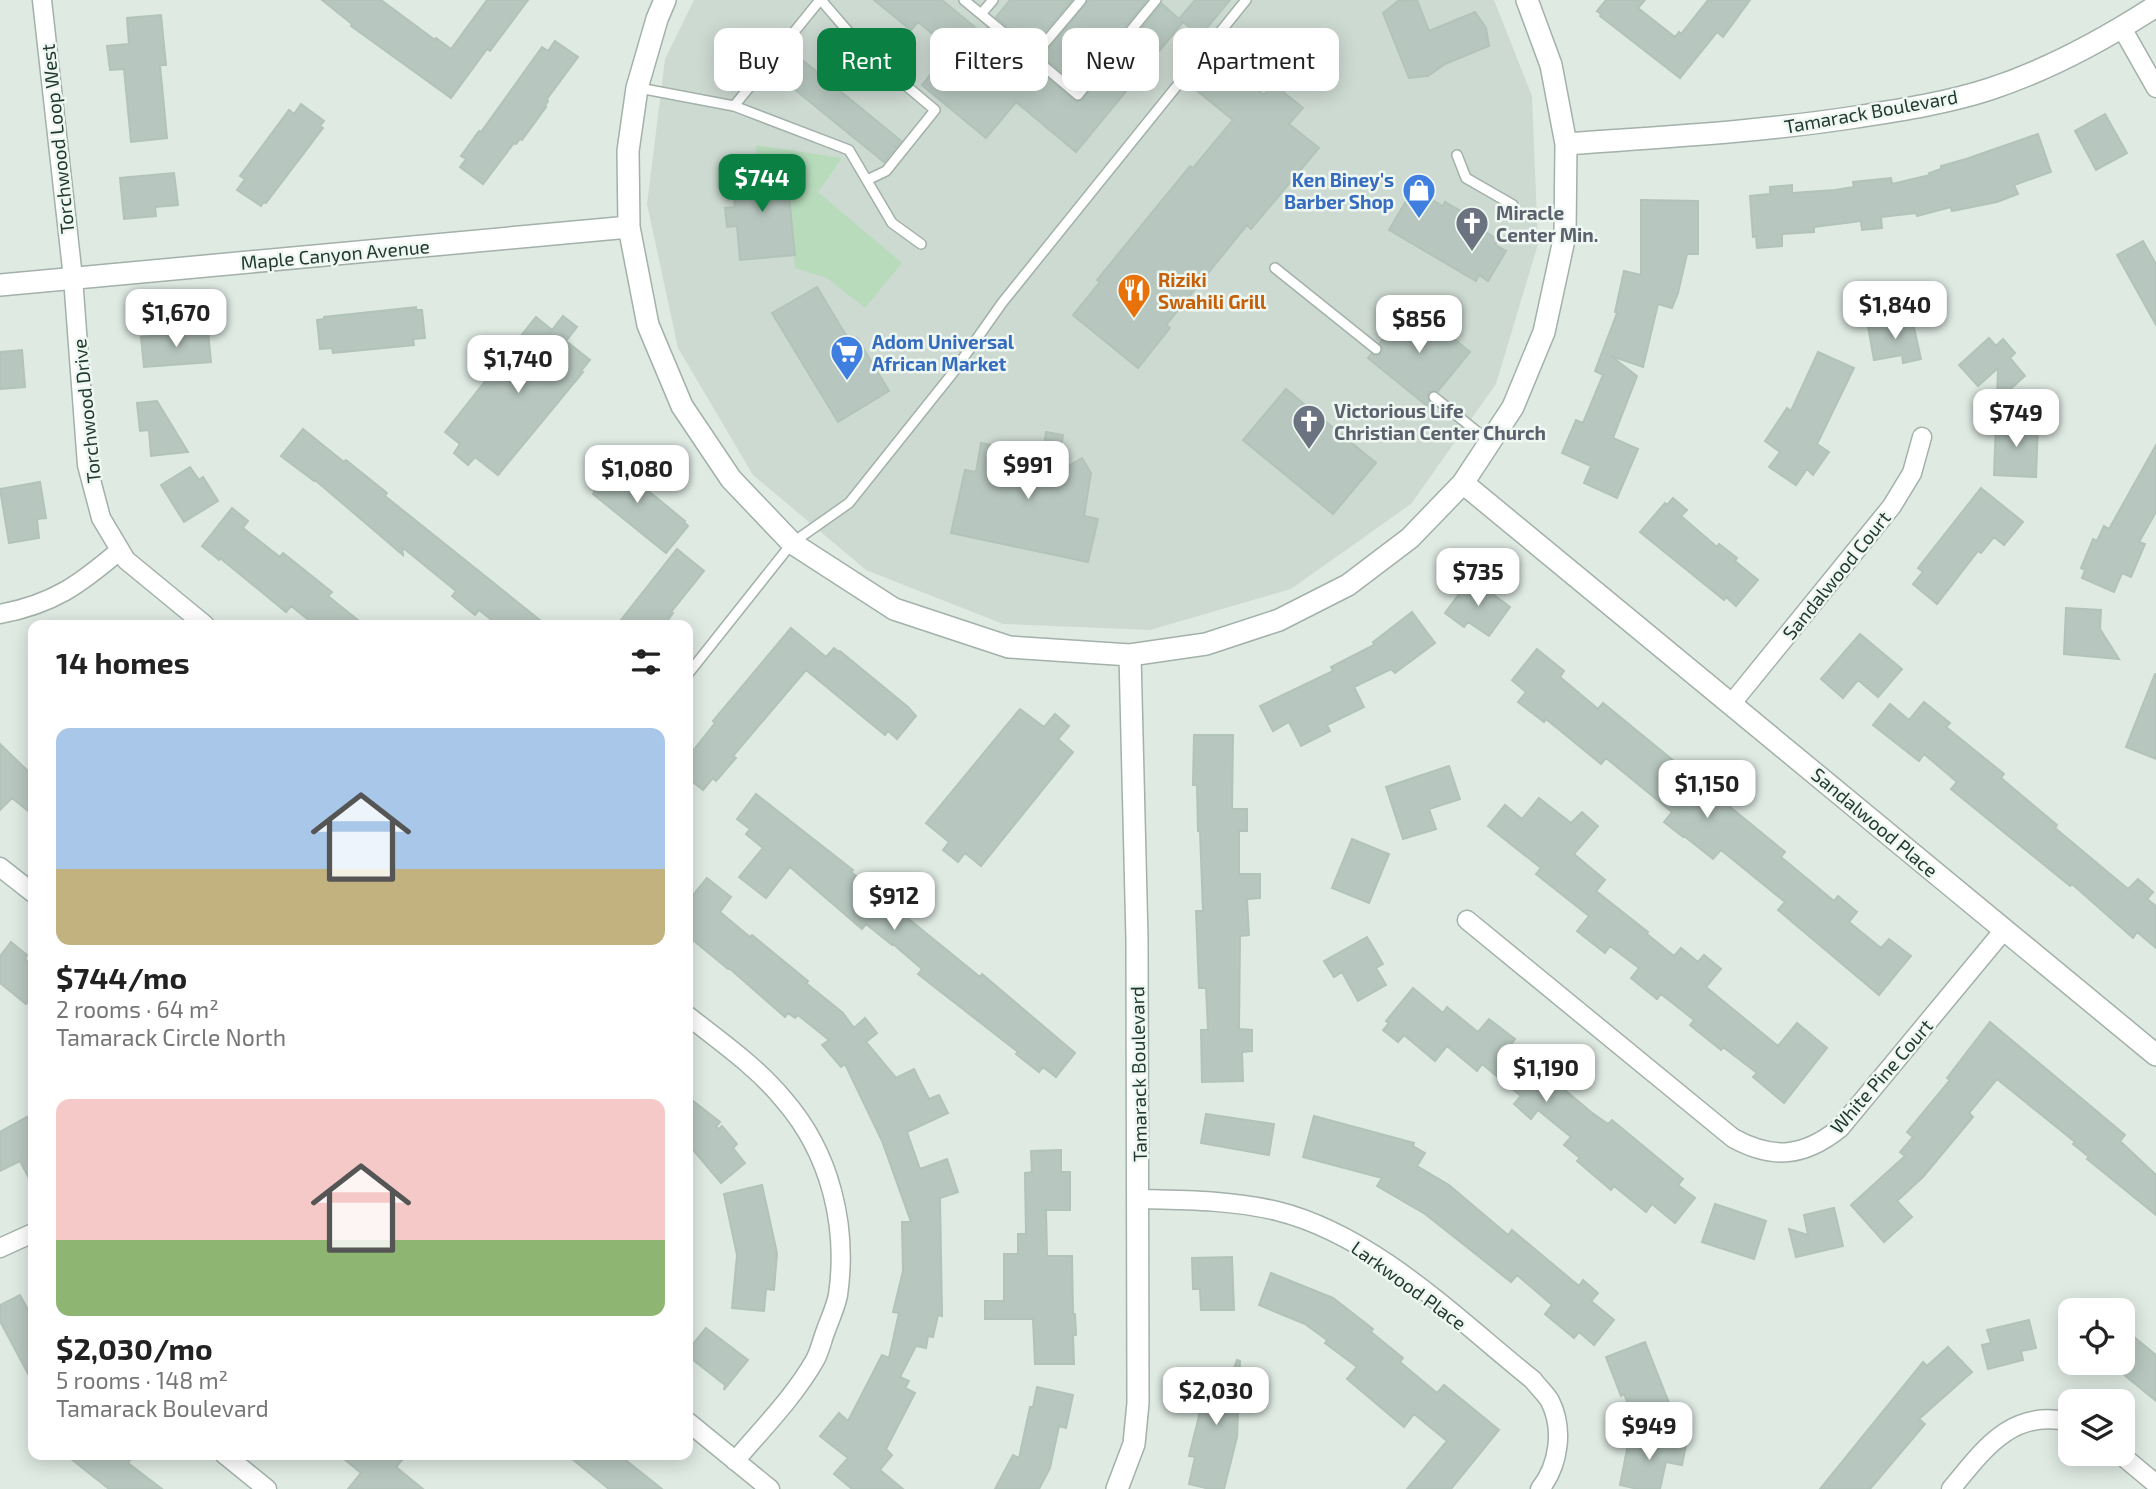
<!DOCTYPE html>
<html lang="en">
<head>
<meta charset="utf-8">
<style>
	body { margin:0; font-family:"Exo 2",sans-serif; background:#f2f2f2; color:#222; height:100vh; display:flex; flex-direction:column; font-size:26px; white-space:nowrap }
	* { box-sizing:border-box; margin:0 }
	p { font-size:23px; color:#767676 }
	.icon { flex:none; width:38px; height:38px; fill:none; stroke:currentColor; stroke-width:2; stroke-linecap:round; stroke-linejoin:round }
	.map { position:relative; flex:1; overflow:hidden }
	.side { position:absolute; left:28px; top:620px; width:665px; height:840px; display:flex; flex-direction:column; background:#fff; border-radius:14px; box-shadow:0 4px 18px #0003 }
	.side>* { flex:none }
	.guide { position:absolute; left:714px; top:28px; width:665px; height:63px; display:flex; gap:14px }
	.controls { position:absolute; left:2058px; top:1298px; display:grid; gap:14px }
	.controls a { display:grid; place-items:center; width:77px; height:77px; border-radius:14px; background:#fff; box-shadow:0 4px 18px #0003; font-size:35px }
	.price { position:absolute; translate:-50% -60px; padding:0 16px; border-radius:14px; background:#fff; color:#222; font-size:23px; line-height:46px; filter:drop-shadow(0 2px 4px #0008) }
	.price::after { content:''; position:absolute; left:50%; top:42px; width:21px; height:16px; margin-left:-10px; background:inherit; clip-path:polygon(0 0,100% 0,50% 100%) }
	.price.on { background:#0b8043; color:#fff }
	ul { padding:0; list-style:none }
	li { display:grid; align-content:center; gap:14px; height:371px; padding:0 28px }
	li span { display:grid; place-items:center; height:217px; border-radius:14px; color:#555 }
	li>.icon { margin-inline-start:auto }
	span .icon { width:126px; height:126px; fill:#fffc; stroke-width:1 }
	li b { font-size:30px }
	h2 { display:flex; justify-content:space-between; align-items:center; height:84px; padding:0 28px; font-size:30px }
	.chip { padding:0 24px; border-radius:14px; background:#fff; box-shadow:0 4px 18px #0003; font-size:24px; line-height:63px }
	.chip.on { background:#0b8043; color:#fff }
	.map>svg:first-child { display:block }
	.built { fill:#cddad2 }
	.park { fill:#b8dbbc }
	.building { fill:#b7c7bf; stroke:#b2c3b9; stroke-width:2 }
	.lines { fill:none; stroke-linecap:round; stroke-linejoin:round }
	.service-casing { stroke:#a2b1a9; stroke-width:12 }
	.minor-casing { stroke:#a2b1a9; stroke-width:21 }
	.tertiary-casing { stroke:#a2b1a9; stroke-width:24 }
	.service { stroke:#fff; stroke-width:9 }
	.minor { stroke:#fff; stroke-width:18 }
	.tertiary { stroke:#fff; stroke-width:21 }
	.labels { text-anchor:middle; dominant-baseline:central; stroke-width:5; stroke-linejoin:round; paint-order:stroke }
	.street-label { font-size:19px; fill:#21392f; stroke:#eff7f2 }
	.shop-label { font-size:19px; font-weight:bold; fill:#366cbe; stroke:#eff7f2; text-anchor:end }
	.worship-label { font-size:19px; font-weight:bold; fill:#5b616d; stroke:#eff7f2; text-anchor:start }
	.food-label { font-size:19px; font-weight:bold; fill:#c56008; stroke:#eff7f2; text-anchor:start }
</style>
</head>
<body>
<div class="map">
<svg width="2156" height="1489" viewBox="0 0 2156 1489">
	<rect width="100%" height="100%" fill="#dfeae3"/>
	<path class="built" d="M694 0H1494L1532 96 1538 244 1496 384 1411 504 1291 589 1150 630 1003 624 866 570 753 475 678 348 647 204 665 59Z"/>
	<path class="park" d="M756 145 842 158 818 192 902 263 865 308 827 278 795 268 786 167 757 170Z"/>
	<path class="building" d="M322 0H381L435 40 436 38 451 49 487 0H528L490 51 487 49 451 98 351 26 352 24Z
		M874 0H942L982 33 987 28 1077 102 1083 99 1162 4 1179 19 1195 0H1230L1200 36 1183 22 1076 152 1016 102 986 138 922 85 951 49 918 22 911 30Z
		M1010 0H1072L1032 47 996 17Z
		M1088 0H1147L1077 85 1043 56Z
		M1417 0 1429 31 1475 12 1486 28 1489 46 1445 64 1428 76 1409 78 1383 13 1398 1Z
		M1606 0H1645L1638 8 1675 37 1679 32 1681 34 1708 0H1750L1723 37 1717 32 1680 78 1600 16 1601 14 1597 11Z
		M161 15 166 65H160L167 138 131 142 124 69 110 70 107 46 129 44 127 18Z
		M555 41 578 57 547 99 548 101 545 106 546 107 522 140 520 139 516 144 514 143 483 184 460 167 466 159 461 156 479 131 481 132 542 47 548 51Z
		M789 49 901 141 884 162 772 71Z
		M1215 55 1264 95 1273 84 1303 108 1289 124 1319 148 1251 229 1247 225 1166 325 1170 328 1138 368 1073 315 1100 282 1097 280 1190 166 1193 168 1233 120 1190 85Z
		M301 104 324 121 320 126 323 128 266 203 264 202 261 206 237 190 245 179 240 176 289 110 294 114Z
		M2105 114 2127 153 2096 170 2075 131Z
		M2038 134 2051 172 2014 185 2018 194 1997 202 1952 211 1951 207 1917 216 1916 213 1881 217 1882 228 1862 230 1861 221 1814 227V232L1782 234V246L1757 248 1756 236 1753 237 1750 196 1770 194V187L1792 185V193L1835 190 1854 187 1853 182 1891 178 1892 184 1930 175 1929 173 1941 169V166L1966 159Z
		M786 167 795 255 740 260 737 226 727 227 725 208 735 207 731 172Z
		M174 173 178 205 155 207 156 216 124 219 120 178Z
		M1413 189 1443 206 1445 202 1473 218 1470 223 1499 240 1495 245 1506 251 1488 281 1479 275 1476 281 1389 230Z
		M1641 200 1698 201V254H1687L1678 293 1672 308 1658 304 1643 367 1611 356 1637 376 1613 438 1638 449 1617 498 1584 483 1591 466 1562 453 1576 420 1583 423 1603 375 1595 371 1617 313 1615 312 1624 271 1641 275Z
		M2143 241 2156 264V325L2117 255Z
		M817 287 850 342 857 338 889 391 838 422 772 313Z
		M1412 305 1470 352 1438 391 1429 392 1427 397 1429 402 1427 406 1368 358 1371 354 1376 356 1381 354 1383 349 1380 343Z
		M416 307V310H422L425 338 413 339 414 345 333 353 332 348 320 349 317 320 324 319V317Z
		M563 316 577 327 566 341 590 360 581 371 583 372 498 475 475 457 468 465 454 453 460 444 445 432 536 317 552 330Z
		M1912 319 1921 359 1903 363 1902 355 1874 360 1868 326Z
		M208 331 211 362 144 367 141 337Z
		M1989 338 1996 346 2003 339 2015 353 2010 358 2025 376 1997 401 1998 368 1978 386 1959 365Z
		M22 350 25 387 0 389V352Z
		M1818 352 1854 368 1817 444 1829 452 1813 475 1807 469 1796 485 1769 467 1780 452 1765 441 1787 408 1791 411Z
		M1286 389 1376 463 1333 514 1243 440Z
		M157 401 188 452 151 456 149 430 140 431 137 403Z
		M1996 422 2038 424 2036 477 1994 475Z
		M303 429 344 462 346 460 387 493 385 496 546 625H498L479 610 475 615 452 596 456 591 402 547 403 555 315 480 314 481 281 456Z
		M1046 432 1063 435 1057 473 1082 458 1091 473 1084 516 1098 519 1088 562 951 533 965 470 976 472 981 443 1032 453 1034 444 1044 446Z
		M2156 445V512L2139 542 2145 544 2131 577 2122 573 2114 592 2082 578 2085 570 2081 568 2093 539 2097 541 2104 526 2109 529Z
		M605 459 610 463 612 461 685 521 684 522 688 526 666 553 593 494 596 489 587 481Z
		M190 467 199 480 203 477 218 501 184 522 161 485Z
		M40 482 46 518 37 519 39 538 9 543 0 489Z
		M1981 488 2023 522 2004 545 1994 537 1981 553 1978 551 1937 604 1913 584 1923 572 1918 568Z
		M1673 498 1687 510 1681 516 1717 547 1719 544 1737 558 1735 561 1758 580 1736 606 1726 597 1724 600 1640 532 1665 503 1667 505Z
		M232 508 248 521 243 528 280 557 283 553 332 592 328 596 364 625H315L291 606 286 612 220 558 219 560 202 546Z
		M677 549 704 571 671 612 673 613 664 625H617Z
		M1471 578 1510 607 1489 636 1468 622 1464 627 1445 613Z
		M2066 608 2101 610 2100 629 2119 659 2064 654Z
		M1412 612 1435 643 1395 673 1391 669 1354 687 1364 707 1327 725 1330 731 1301 746 1289 722 1273 731 1260 706 1333 671 1331 667 1374 645 1373 642Z
		M791 628 826 657 834 648 839 652 840 651 908 707 916 716 897 739 888 731 885 735 806 670 733 756 736 758 716 781 713 778 703 790 688 778V757L715 723 713 721Z
		M1860 634 1902 669 1878 697 1858 680 1843 698 1821 679Z
		M1537 649 1564 671 1560 677 1598 709 1603 703 1785 852 1781 857 1834 901 1838 896 1857 912 1849 922 1881 948 1889 939 1911 956 1879 995 1778 910 1785 902 1721 850 1713 859 1684 836 1683 837 1664 822 1672 812 1606 758 1601 764 1546 719 1544 722 1518 702 1526 692 1512 680Z
		M2155 674H2156V759L2126 747Z
		M1924 702 1950 723 1946 727 2004 774 2001 778 2057 825 2055 828 2128 889 2138 879 2153 892 2147 899 2156 906V948L2137 932 2133 938 2072 884 2070 886 1951 789 1957 782 1924 754 1919 761 1873 725 1890 704 1909 720Z
		M1020 709 1044 727 1055 714 1069 726 1058 739 1073 752 981 866 965 853 958 862 943 850 949 842 926 823Z
		M1194 735H1233L1232 809H1247V831H1239V874H1260V898L1247 899 1249 935 1240 936 1239 1029 1252 1030V1051L1242 1052 1243 1081 1202 1082 1201 1030H1208L1206 988H1199L1196 911H1203L1200 831H1198L1197 785H1193Z
		M0 744 33 776V815L12 798 0 810Z
		M1449 766 1460 799 1429 809 1436 829 1403 839 1386 787Z
		M756 794 853 870 851 872 980 977 982 974 1075 1053 1056 1077 1043 1067 1039 1072 1016 1054 1018 1052 918 974 922 969 893 944 892 945 866 924 862 929 790 867 766 898 739 877 763 848 746 834 750 829 737 819Z
		M1539 798 1571 823 1582 812 1598 826 1574 854 1605 880 1596 891 1648 932 1647 934 1674 956 1681 948 1698 962 1704 955 1721 969 1706 987 1778 1046 1797 1023 1827 1048 1784 1103 1753 1077 1757 1073 1723 1047 1721 1050 1690 1025 1694 1020 1661 994 1657 999 1631 978 1639 968 1610 946 1605 953 1577 931 1589 916 1536 874 1541 868 1488 826 1505 805 1522 819Z
		M1352 839 1389 854 1369 903 1332 888Z
		M707 878 731 897 720 912 750 937 752 935 808 981 806 983 843 1013 854 1028 865 1018 877 1033 866 1042 896 1078 914 1069 929 1099 939 1095 948 1113 907 1132 920 1169 947 1159 958 1192 940 1198 942 1316 938 1315 933 1337 928 1336 926 1348 916 1346 900 1377 909 1381 905 1388 915 1393 886 1449 892 1455 880 1470 903 1489H852L834 1474 848 1458 820 1436 839 1413 848 1421 882 1355 889 1358 899 1313 893 1312 903 1271 902 1222H911L882 1141 845 1064 841 1067 822 1045 829 1040 798 1015 795 1018 788 1013 785 1017 729 968 728 969 688 936V901Z
		M1367 937 1383 964 1376 968 1386 985 1358 1001 1342 972 1334 977 1324 961Z
		M11 942 27 955 25 959 33 966V994L26 1004 0 983V956Z
		M1413 988 1443 1013 1447 1007 1478 1032 1489 1019 1515 1039 1510 1046 1540 1071 1545 1065 1569 1084 1565 1090 1591 1112 1608 1124 1612 1120 1683 1179 1678 1185 1695 1198 1675 1223 1652 1204 1646 1212 1614 1186 1611 1190 1577 1161 1580 1158 1564 1145 1571 1137 1538 1110 1531 1119 1514 1104 1521 1096 1482 1064 1477 1071 1447 1046 1435 1061 1404 1035 1398 1042 1383 1030 1389 1023 1386 1021Z
		M1990 1022 2125 1135 2120 1141 2156 1175V1215L2087 1159 2089 1157 2073 1144 2075 1142 1997 1079 1969 1113 1973 1117 1923 1177 1897 1201 1912 1217 1884 1242 1851 1205 1905 1156 1900 1152 1913 1137 1907 1132 1950 1080 1947 1078Z
		M688 1097 720 1122 716 1127 719 1129 722 1126 737 1144 733 1148 745 1163 721 1183 688 1144Z
		M1206 1114 1274 1124 1269 1155 1201 1143Z
		M1314 1116 1414 1143 1413 1146 1425 1153 1417 1166 1449 1185 1508 1235 1512 1230 1579 1286 1583 1280 1598 1293 1591 1301 1614 1320 1594 1345 1579 1332 1574 1338 1545 1314 1552 1305 1517 1275 1511 1282 1425 1214 1377 1186 1382 1178 1303 1157Z
		M27 1117 33 1129V1186L20 1161 0 1171V1132Z
		M1061 1150V1172H1070V1210H1046L1047 1256H1072L1073 1314H1075L1076 1335H1073L1074 1364H1035L1033 1319H985V1301H1004V1254H1018V1234H1026L1025 1173 1032 1172 1031 1151Z
		M762 1185 777 1253 774 1290 766 1289 764 1311 732 1308 737 1255 724 1194Z
		M1715 1204 1766 1221 1754 1259 1702 1242Z
		M1834 1208 1843 1246 1796 1257 1789 1229 1808 1235 1804 1215Z
		M1232 1257 1234 1310H1201L1200 1289H1193L1192 1258Z
		M1271 1273 1333 1298 1373 1329 1371 1332 1403 1358 1400 1362 1437 1393 1444 1385 1499 1430 1451 1489H1407L1447 1441 1414 1414 1404 1427 1347 1379 1357 1367 1325 1343 1327 1340 1305 1324 1259 1305Z
		M20 1295 33 1319V1383L0 1321V1305Z
		M2029 1320 2036 1348 2021 1351 2023 1360 1988 1369 1982 1345 1991 1343 1987 1330Z
		M706 1328 748 1360 724 1390 725 1385 688 1356V1350Z
		M2123 1328 2156 1355V1401L2123 1374Z
		M1645 1342 1669 1403 1633 1417 1624 1394 1621 1396 1606 1357Z
		M1948 1347 1972 1372 1919 1419 1925 1424 1870 1489H1820L1923 1362 1927 1366Z
		M1237 1360 1240 1361 1237 1437 1224 1489H1210L1189 1484 1195 1457 1189 1456 1199 1416V1369L1233 1371Z
		M1037 1387 1073 1395 1066 1428 1059 1426 1050 1468 1039 1489H995L1013 1455 1019 1458 1030 1407H1033Z
		M1630 1434 1686 1445 1682 1465 1666 1462 1660 1489H1638L1620 1485Z
		M65 1454H135L128 1463 162 1489H109Z
		M338 1454H407L396 1467 423 1489H348L361 1473Z
		M566 1454H618L662 1489H609Z"/>
	<g class="lines">
		<defs>
			<path id="service" d="M821 0 865 51 935 110 886 171 867 180
				M964 0 1033 57 1081 0
				M981 14 993 0
				M1033 57 1078 95 1156 0
				M639 88 734 106 849 150 892 223 921 244
				M734 106 820 0
				M1457 155 1466 178 1513 205
				M1275 268 1376 349
				M1434 397 1490 442
				M688 674 792 543 849 503 952 374 1002 303 1246 0"/>
			<path id="minor" d="M42 0 73 278 87 465 101 518 126 560 205 625
				M2122 28 2156 88
				M0 614C53 604 79 585 119 551
				M1732 703 1892 506 1912 473 1922 437
				M0 867 33 893
				M1467 920 1733 1138C1773 1160 1804 1157 1840 1128L2004 930
				M688 1016C721 1042 757 1067 784 1100 830 1153 848 1225 838 1295 836 1306 830 1319 826 1330 822 1340 820 1351 815 1360 794 1397 762 1429 735 1461
				M1139 1199C1185 1200 1231 1200 1277 1211 1374 1235 1457 1319 1533 1380 1538 1387 1546 1394 1550 1401 1564 1429 1559 1465 1540 1489
				M0 1248 33 1233
				M688 1422 770 1489
				M224 1454 267 1489
				M2120 1454 2156 1484
				M1951 1489C1984 1449 2012 1408 2070 1422"/>
			<path id="tertiary" d="M665 0 657 19 637 88 628 151 629 227 648 325 682 406 731 479 792 543 894 609 1009 647 1130 655 1206 644 1279 620 1348 585 1410 538 1463 483 1513 407 1544 332 1565 235 1566 144 1551 65 1527 0
				M1566 144C1662 137 1759 132 1856 117 1901 110 1947 103 1990 89 2048 70 2105 39 2156 6
				M0 285 629 227
				M1463 483 2156 1055
				M1117 1489 1134 1444 1138 1403 1137 939 1130 655"/>
		</defs>
		<use href="#service" class="service-casing"/>
		<use href="#minor" class="minor-casing"/>
		<use href="#tertiary" class="tertiary-casing"/>
		<use href="#service" class="service"/>
		<use href="#minor" class="minor"/>
		<use href="#tertiary" class="tertiary"/>
	</g>
	<defs>
		<symbol id="shop-pin" viewBox="-11 -11 22 30"><path d="M0 17L-7.5 6A9.5 9.5 0 1 1 7.5 6Z" fill="#3f7fe0" stroke="#eff7f2"/><path d="M-5-2.5h2.3a2.7 3.5 0 0 1 5.4 0H5L5.5 6h-11ZM-1.5-2.5h3a1.5 2.3 0 0 0-3 0Z" fill="#fff"/></symbol>
		<symbol id="church-pin" viewBox="-11 -11 22 30"><path d="M0 17L-7.5 6A9.5 9.5 0 1 1 7.5 6Z" fill="#6b7280" stroke="#eff7f2"/><path d="M-1.2-6h2.4v3.5h3.3v2.4h-3.3V6h-2.4V-.1h-3.3v-2.4h3.3Z" fill="#fff"/></symbol>
		<symbol id="restaurant-pin" viewBox="-11 -11 22 30"><path d="M0 17L-7.5 6A9.5 9.5 0 1 1 7.5 6Z" fill="#e8710a" stroke="#eff7f2"/><path d="M-5-6h1v4h1v-4h1v4h1v-4h1v5L-1.5 .5V6h-2V.5L-5-1ZM5-6V6H3V1.5H1.5Q1.5-4 5-6Z" fill="#fff"/></symbol>
		<symbol id="supermarket-pin" viewBox="-11 -11 22 30"><path d="M0 17L-7.5 6A9.5 9.5 0 1 1 7.5 6Z" fill="#3f7fe0" stroke="#eff7f2"/><path d="M-6-5.5h2.5l.6 2H6L4.5 2H-2.5L-4.4-4H-6ZM-1.5 3.2a1.3 1.3 0 1 0 .1 0ZM3 3.2a1.3 1.3 0 1 0 .1 0Z" fill="#fff"/></symbol>
	</defs>
	<g fill-rule="evenodd">
		<use href="#shop-pin" x="1400" y="171" width="38" height="52"/>
		<use href="#church-pin" x="1453" y="204" width="38" height="52"/>
		<use href="#restaurant-pin" x="1115" y="271" width="38" height="52"/>
		<use href="#supermarket-pin" x="828" y="333" width="38" height="52"/>
		<use href="#church-pin" x="1290" y="402" width="38" height="52"/>
	</g>
	<g class="labels">
		<g class="street-label">
			<text transform="translate(1871 111) rotate(-10)">Tamarack Boulevard</text>
			<text transform="translate(57 139) rotate(-96)">Torchwood Loop West</text>
			<text transform="translate(335 254) rotate(-5)">Maple Canyon Avenue</text>
			<text transform="translate(86 411) rotate(-96)">Torchwood Drive</text>
			<text transform="translate(1836 575) rotate(-51)">Sandalwood Court</text>
			<text transform="translate(1875 822) rotate(40)">Sandalwood Place</text>
			<text transform="translate(1138 1074) rotate(-91)">Tamarack Boulevard</text>
			<text transform="translate(1881 1076) rotate(-49)">White Pine Court</text>
			<text transform="translate(1409 1285) rotate(36)">Larkwood Place</text>
		</g>
		<g class="shop-label">
			<text x="1394" y="179">Ken Biney's<tspan x="1394" dy="22">Barber Shop</tspan></text>
			<text x="872" y="341" text-anchor="start">Adom Universal<tspan x="872" dy="22">African Market</tspan></text>
		</g>
		<g class="worship-label">
			<text x="1496" y="212">Miracle<tspan x="1496" dy="22">Center Min.</tspan></text>
			<text x="1334" y="410">Victorious Life<tspan x="1334" dy="22">Christian Center Church</tspan></text>
		</g>
		<g class="food-label">
			<text x="1158" y="279">Riziki<tspan x="1158" dy="22">Swahili Grill</tspan></text>
		</g>
	</g>
</svg>
<div class="controls">
<a><svg class="icon" aria-label="locate" viewBox="0 0 24 24"><circle cx="12" cy="12" r="6"/><path d="M12 2v4M12 18v4M2 12h4M18 12h4"/></svg></a>
<a><svg class="icon" aria-label="layers" viewBox="0 0 24 24"><path d="M12 4l9 5-9 5-9-5zM3 14l9 5 9-5"/></svg></a>
</div>
<b class="price on" style="left:762px;top:214px">$744</b>
<b class="price" style="left:1895px;top:341px">$1,840</b>
<b class="price" style="left:176px;top:349px">$1,670</b>
<b class="price" style="left:1419px;top:355px">$856</b>
<b class="price" style="left:518px;top:395px">$1,740</b>
<b class="price" style="left:2016px;top:449px">$749</b>
<b class="price" style="left:1028px;top:501px">$991</b>
<b class="price" style="left:637px;top:505px">$1,080</b>
<b class="price" style="left:1478px;top:608px">$735</b>
<b class="price" style="left:1707px;top:820px">$1,150</b>
<b class="price" style="left:894px;top:932px">$912</b>
<b class="price" style="left:1546px;top:1104px">$1,190</b>
<b class="price" style="left:1216px;top:1427px">$2,030</b>
<b class="price" style="left:1649px;top:1462px">$949</b>
<div class="guide">
<a class="chip">Buy</a>
<a class="chip on">Rent</a>
<a class="chip">Filters</a>
<a class="chip">New</a>
<a class="chip">Apartment</a>
</div>
<section class="side">
<h2>14 homes<svg class="icon" aria-label="filters" viewBox="0 0 24 24"><path d="M4 7h16M4 17h16"/><circle cx="9" cy="7" r="2"/><circle cx="15" cy="17" r="2"/></svg></h2>
<ul>
<li><span style="background:linear-gradient(#a9c7e8 65%,#c2b280 0)"><svg class="icon" aria-label="home" viewBox="0 0 24 24"><path d="M3 11l9-7 9 7M6 9v11h12V9"/></svg></span><div><b>$744/mo</b><p>2 rooms · 64 m²</p><p>Tamarack Circle North</p></div></li>
<li><span style="background:linear-gradient(#f6c9c9 65%,#8fb573 0)"><svg class="icon" aria-label="home" viewBox="0 0 24 24"><path d="M3 11l9-7 9 7M6 9v11h12V9"/></svg></span><div><b>$2,030/mo</b><p>5 rooms · 148 m²</p><p>Tamarack Boulevard</p></div></li>
</ul>
</section>
</div>
</body>
</html>
